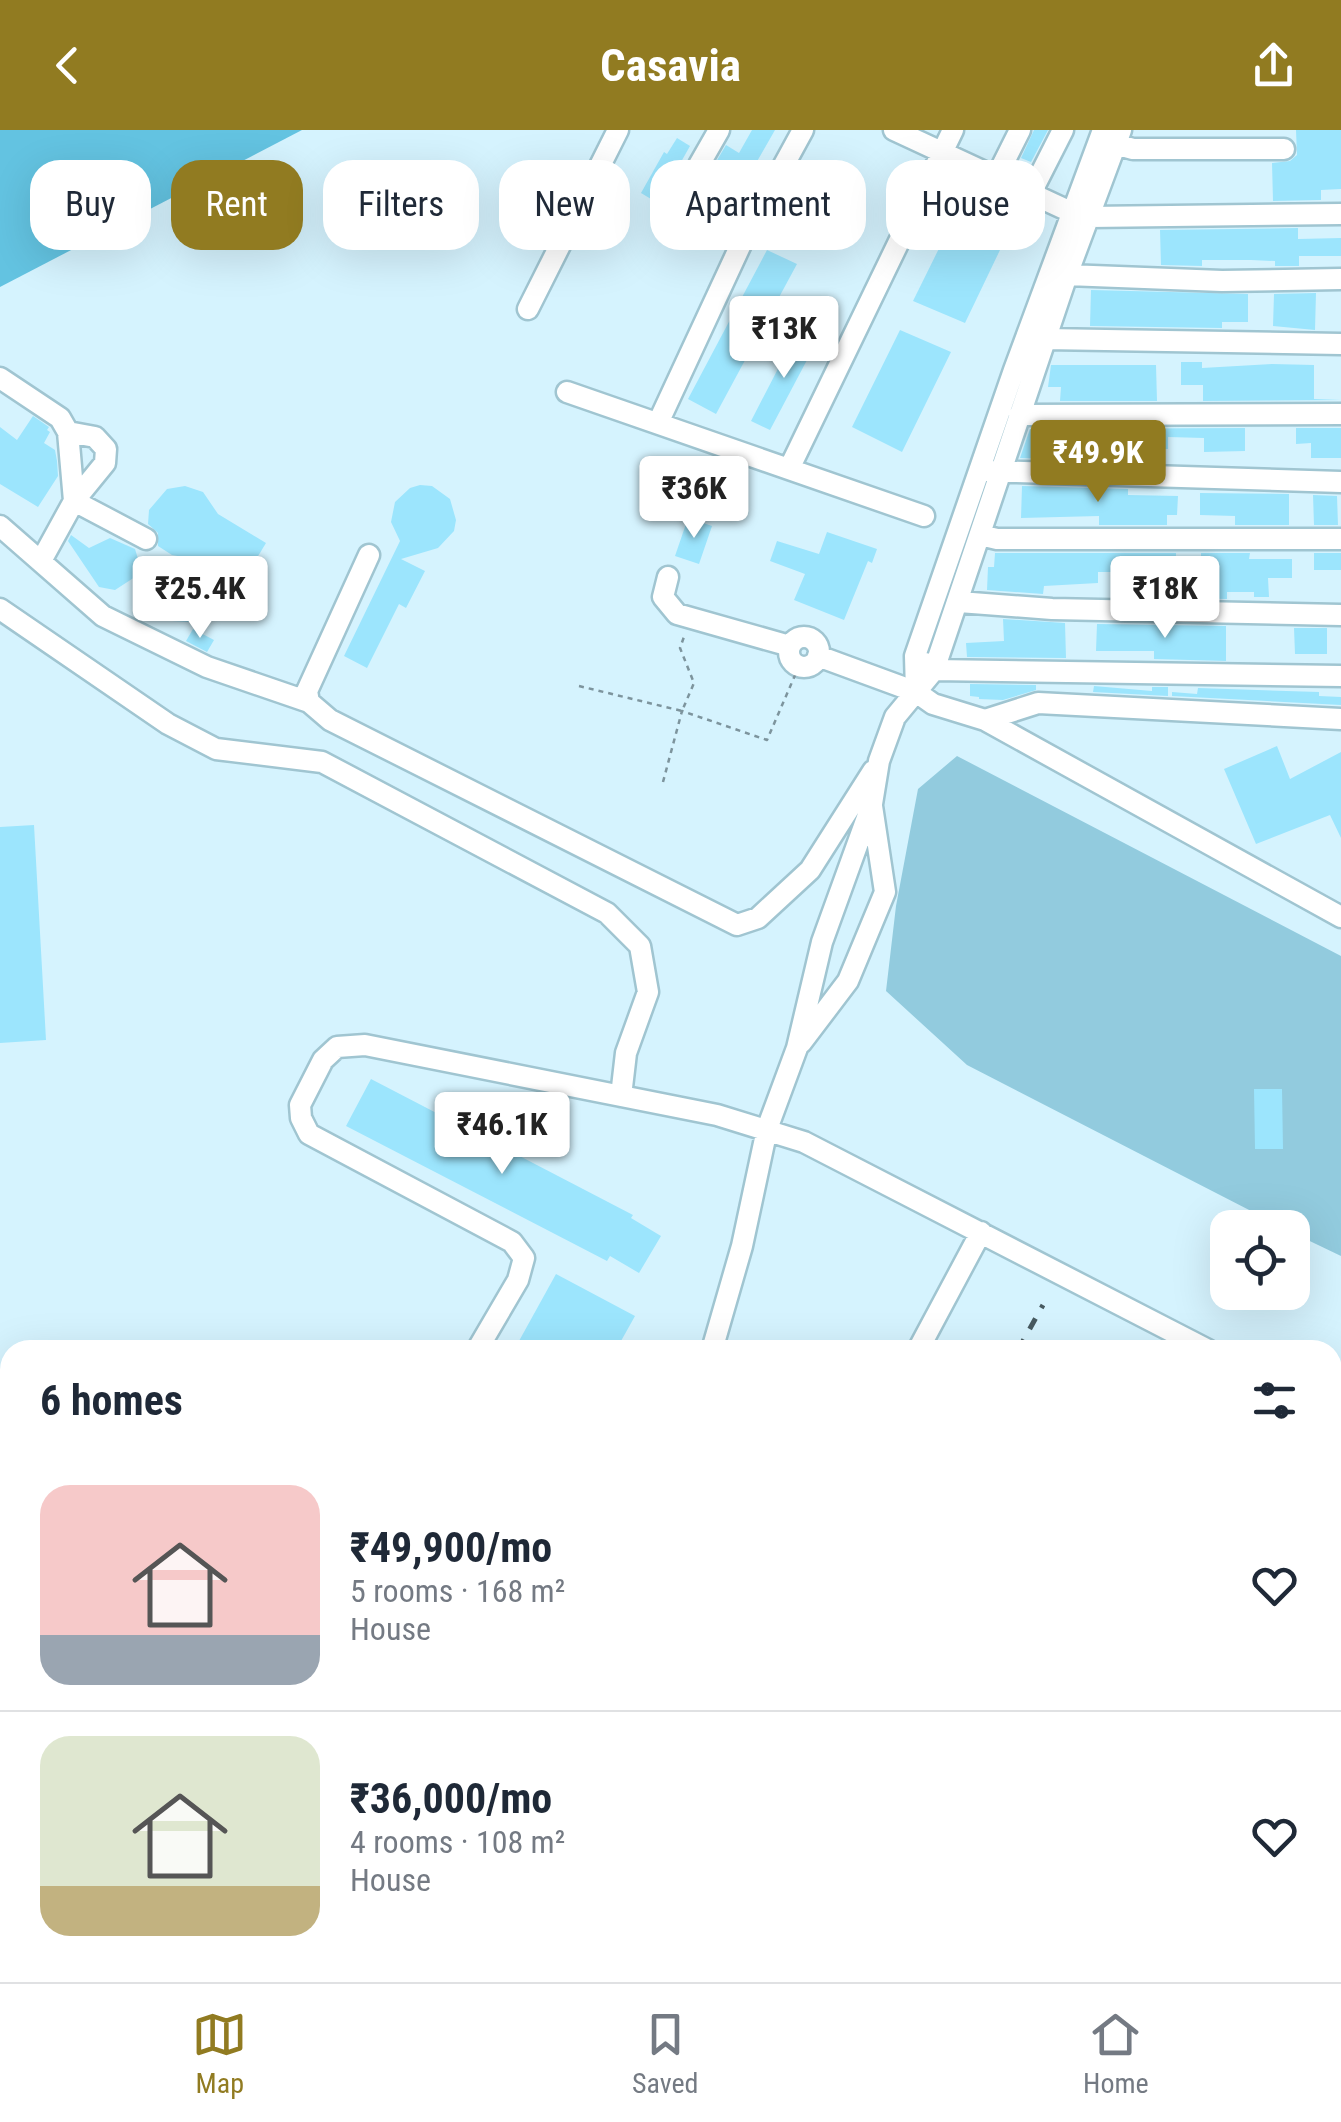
<!DOCTYPE html>
<html lang="en">
<head>
<meta charset="utf-8">
<style>
	body { margin:0; font-family:"Roboto Condensed",sans-serif; background:#f2f2f3; color:#1f2937; height:100vh; display:flex; flex-direction:column; font-size:38px; white-space:nowrap }
	* { box-sizing:border-box; margin:0 }
	p { font-size:32px; color:#747a83 }
	.icon { flex:none; width:55px; height:55px; fill:none; stroke:currentColor; stroke-width:2; stroke-linecap:round; stroke-linejoin:round }
	.map { position:relative; flex:1; overflow:hidden }
	.details { position:absolute; left:0px; top:1210px; width:1342px; height:642px; display:flex; flex-direction:column; background:#fff; border-radius:30px 30px 0 0; box-shadow:0 10px 40px #0002 }
	.details>* { flex:none }
	.banner { position:absolute; left:30px; top:30px; width:1282px; height:90px; display:flex; gap:20px }
	.buttons { position:absolute; left:1210px; top:1080px; display:grid; gap:20px }
	.buttons a { display:grid; place-items:center; width:100px; height:100px; border-radius:20px; background:#fff; box-shadow:0 10px 40px #0002; font-size:50px }
	.price { position:absolute; translate:-50% -85px; padding:0 22px; border-radius:10px; background:#fff; color:#222; font-size:32px; line-height:65px; filter:drop-shadow(0 2px 5px #0008) }
	.price::after { content:''; position:absolute; left:50%; top:60px; width:30px; height:22px; margin-left:-15px; background:inherit; clip-path:polygon(0 0,100% 0,50% 100%) }
	.price.active { background:#917b21; color:#fff }
	ul { padding:0; list-style:none }
	li { display:flex; align-items:center; gap:30px; height:250px; padding:0 40px }
	li+li { border-top:2px solid #e0e1e3 }
	li span { display:grid; place-items:center; flex:none; width:280px; height:200px; border-radius:30px; color:#555 }
	li>.icon { margin-inline-start:auto }
	span .icon { width:120px; height:120px; fill:#fffc; stroke-width:1 }
	li b { font-size:42px }
	h2 { display:flex; justify-content:space-between; align-items:center; height:120px; padding:0 40px; font-size:42px }
	.tag { padding:0 35px; border-radius:30px; background:#fff; box-shadow:0 10px 40px #0002; font-size:35px; line-height:90px }
	.tag.active { background:#917b21; color:#fff }
	header { display:flex; justify-content:space-between; align-items:center; height:130px; padding:0 40px; background:#917b21; color:#fff; font-size:45px; font-weight:700 }
	.dock { display:flex; justify-content:space-around; align-items:center; height:140px; border-top:2px solid #e0e1e3; background:#fff; font-size:28px; color:#747a83 }
	.dock a { display:grid; justify-items:center; gap:5px }
	.dock .active { color:#917b21 }
	.map>svg:first-child { display:block }
	.green { fill:#92cbde }
	.forest { fill:#63c3e1 }
	.building { fill:#9ce5fd }
	.lines { fill:none; stroke-linecap:round; stroke-linejoin:round }
	.minor-casing { stroke:#a0c5d1; stroke-width:25 }
	.highway-casing { stroke:#a7953e; stroke-width:35 }
	.path { stroke:#7d949d; stroke-width:2.5; stroke-dasharray:5 5; stroke-linecap:butt }
	.minor { stroke:#fff; stroke-width:20 }
	.highway { stroke:#f3d047; stroke-width:30 }
	.rail { stroke:#475a60; stroke-width:5; stroke-dasharray:12 12; stroke-linecap:butt }
</style>
</head>
<body>
<header><svg class="icon" aria-label="back" viewBox="0 0 24 24"><path d="M15 5l-7 7 7 7"/></svg>Casavia<svg class="icon" aria-label="share" viewBox="0 0 24 24"><path d="M12 15V3M7 8l5-5 5 5M5 13v7h14v-7"/></svg></header>
<div class="map">
<svg width="1341" height="1852" viewBox="0 0 1341 1852">
	<rect width="100%" height="100%" fill="#d5f3fe"/>
	<path class="green" d="M957 626 1341 826V1126L1293 1103 1292 1098 1282 1097 967 935 886 861 896 776 918 659Z"/>
	<path class="forest" d="M0 0H302L0 157Z"/>
	<path class="building" d="M752 0H775L740 61 723 51 729 40 716 32 726 15 739 23Z
		M1034 0H1048L1031 32 1021 28Z
		M1296 0H1341V59L1321 60V70L1273 71 1272 33 1290 31 1297 25Z
		M677 8 690 16 681 32 687 41 666 78 641 63 664 22 667 24Z
		M815 50 840 63 842 59 855 66 836 102 823 95 825 90 800 77Z
		M960 76 1011 97 965 193 913 171Z
		M1298 98V109L1341 108V126H1299V136H1275V131L1251 130H1202V136L1161 135 1160 100Z
		M767 120 797 134 716 284 688 269Z
		M1091 160 1248 164V192H1222V198L1090 196Z
		M1316 163 1315 200 1273 196 1274 164Z
		M900 200 951 222 902 322 852 297Z
		M797 202 816 213 770 300 751 291Z
		M1181 232H1202V238L1272 234 1314 235V269L1341 270 1203 271V255H1181Z
		M1051 235H1156L1157 271H1060L1061 257H1048Z
		M33 286 49 297 47 300 50 302 44 313 55 320 57 331 58 346 38 377 0 354V297L17 310Z
		M1245 298V321L1204 322V308L1168 307V319H1146V325L1083 327V330L1020 328 1030 299Z
		M1296 298H1341V328H1311V313L1296 314Z
		M420 355 432 356 450 369 456 390 454 401 438 418 401 429 425 441 406 478 399 474 367 538 344 526 400 411 391 392 395 372 410 358Z
		M185 356 203 362 218 384 266 413 246 446 229 436 209 471 218 476 208 493 172 491 165 488 157 476 162 455 178 448 189 428 172 425 158 416V403L148 394 149 380 167 359Z
		M1022 356 1128 359V365L1178 366 1177 385H1167V395H1099V386L1021 388Z
		M644 369a12 12 0 1 1 24 0a12 12 0 1 1-24 0Z
		M1200 363 1289 364V395H1235V386L1200 385Z
		M1313 365 1337 366 1338 395H1314Z
		M688 388 712 396 699 434 675 426Z
		M827 402 877 419 872 433 868 431 844 490 794 470 805 444 770 431 777 411 819 424Z
		M71 405 89 418 110 408 135 419 139 432 135 447 115 460 99 457 68 411Z
		M995 423H1176V436H1201V423H1250L1249 429H1292V448H1268L1269 467H1254V462H1227V469L1127 467V442H1098V453L1044 456 1043 464 987 460 988 437H994Z
		M1314 423H1341V440H1314Z
		M1003 489 1065 493 1066 528 967 527 966 513 1004 511Z
		M1097 494 1226 496V531L1154 529V521H1096Z
		M1294 498H1327V524H1295Z
		M193 499 214 510 207 522 186 511Z
		M970 554 1036 555V560L1003 570 979 569V567L970 566Z
		M1094 556 1152 561V557H1168V566L1093 562Z
		M1198 558 1319 562V566L1341 567V575L1172 566V562L1197 564Z
		M1277 616 1290 649 1341 622V708L1330 685 1256 714 1224 639Z
		M34 695 46 910 0 913V697Z
		M371 949 633 1085 631 1088 661 1106 639 1143 610 1126 607 1131 346 996Z
		M1254 959H1282L1283 1019H1255Z
		M556 1144 635 1186 616 1220H514Z"/>
	<g class="lines">
		<defs>
			<path id="minor" d="M894 0 1071 82 1089 87 1341 84
				M1115 14 1133 19H1284
				M699 35 719 0
				M996 48 1020 0
				M1031 63 1063 0
				M1067 145 1222 151 1341 149
				M528 179 618 0
				M1045 209 1341 214
				M0 248 60 288 68 302 74 371 146 409
				M567 262 924 386
				M1019 285 1341 284
				M658 293 743 110 803 0
				M789 339 953 0
				M988 341 1341 352
				M0 396 103 486 207 537 309 572
				M980 405 997 409H1341
				M369 425 307 561 309 572 330 590 737 795 758 788 810 740 873 641
				M41 431 74 371 105 333 106 319 95 307 68 302
				M668 447 663 467 677 484 790 516
				M959 472 1052 479 1341 485
				M0 479 168 594 216 619 322 632 607 783 640 816 648 862 626 923 621 966
				M789 522a15 15 0 1 1 30 0a15 15 0 1 1-30 0Z
				M818 526 916 562 933 574 985 590 1341 787
				M925 533 934 540 1341 546
				M916 562 915 526 1014 240 1103 0
				M985 590 1038 573 1341 589
				M801 913 848 851 885 762 872 676
				M477 1220 518 1150 524 1128 512 1112 309 1004 301 988 300 975 323 930 337 917 365 915 717 985 804 1012 1208 1220
				M712 1220 742 1116 767 999 797 918 822 812 872 674 879 631 895 587 934 540 1067 145 1121 0
				M918 1220 981 1102
				M0 1846 11 1852
				M536 1852 539 1842
				M593 1852 598 1842
				M956 1852 960 1842"/>
			<path id="highway" d="M1332 1810 1341 1800
				M1332 1842 1341 1832
				M1296 1852 1304 1842"/>
		</defs>
		<use href="#minor" class="minor-casing"/>
		<use href="#highway" class="highway-casing"/>
		<path class="path" d="M579 556 682 581 694 553 680 518 685 504
			M663 652 682 581 767 610 799 536"/>
		<use href="#minor" class="minor"/>
		<use href="#highway" class="highway"/>
		<path class="rail" d="M1018 1220 1043 1175
			M665 1852 670 1842"/>
	</g>
</svg>
<div class="buttons">
<a><svg class="icon" aria-label="locate" viewBox="0 0 24 24"><circle cx="12" cy="12" r="6"/><path d="M12 2v4M12 18v4M2 12h4M18 12h4"/></svg></a>
</div>
<b class="price" style="left:784px;top:251px">₹13K</b>
<b class="price active" style="left:1098px;top:375px">₹49.9K</b>
<b class="price" style="left:694px;top:411px">₹36K</b>
<b class="price" style="left:200px;top:511px">₹25.4K</b>
<b class="price" style="left:1165px;top:511px">₹18K</b>
<b class="price" style="left:502px;top:1047px">₹46.1K</b>
<div class="banner">
<a class="tag">Buy</a>
<a class="tag active">Rent</a>
<a class="tag">Filters</a>
<a class="tag">New</a>
<a class="tag">Apartment</a>
<a class="tag">House</a>
</div>
<section class="details">
<h2>6 homes<svg class="icon" aria-label="filters" viewBox="0 0 24 24"><path d="M4 7h16M4 17h16"/><circle cx="9" cy="7" r="2"/><circle cx="15" cy="17" r="2"/></svg></h2>
<ul>
<li><span style="background:linear-gradient(#f6c9c9 75%,#9aa5b1 0)"><svg class="icon" aria-label="home" viewBox="0 0 24 24"><path d="M3 11l9-7 9 7M6 9v11h12V9"/></svg></span><div><b>₹49,900/mo</b><p>5 rooms · 168 m²</p><p>House</p></div><svg class="icon" aria-label="heart" viewBox="0 0 24 24"><path d="M12 20l-8-8c-3-5 5-10 8-4 3-6 11-1 8 4z"/></svg></li>
<li><span style="background:linear-gradient(#dfe7d0 75%,#c2b280 0)"><svg class="icon" aria-label="home" viewBox="0 0 24 24"><path d="M3 11l9-7 9 7M6 9v11h12V9"/></svg></span><div><b>₹36,000/mo</b><p>4 rooms · 108 m²</p><p>House</p></div><svg class="icon" aria-label="heart" viewBox="0 0 24 24"><path d="M12 20l-8-8c-3-5 5-10 8-4 3-6 11-1 8 4z"/></svg></li>
</ul>
</section>
</div>
<nav class="dock">
<a class="active"><svg class="icon" aria-label="map" viewBox="0 0 24 24"><path d="M3 6l6-2 6 2 6-2v14l-6 2-6-2-6 2zM9 4v14M15 6v14"/></svg>Map</a>
<a><svg class="icon" aria-label="saved" viewBox="0 0 24 24"><path d="M7 4h10v16l-5-4-5 4z"/></svg>Saved</a>
<a><svg class="icon" aria-label="home" viewBox="0 0 24 24"><path d="M3 11l9-7 9 7M6 9v11h12V9"/></svg>Home</a>
</nav>
</body>
</html>
